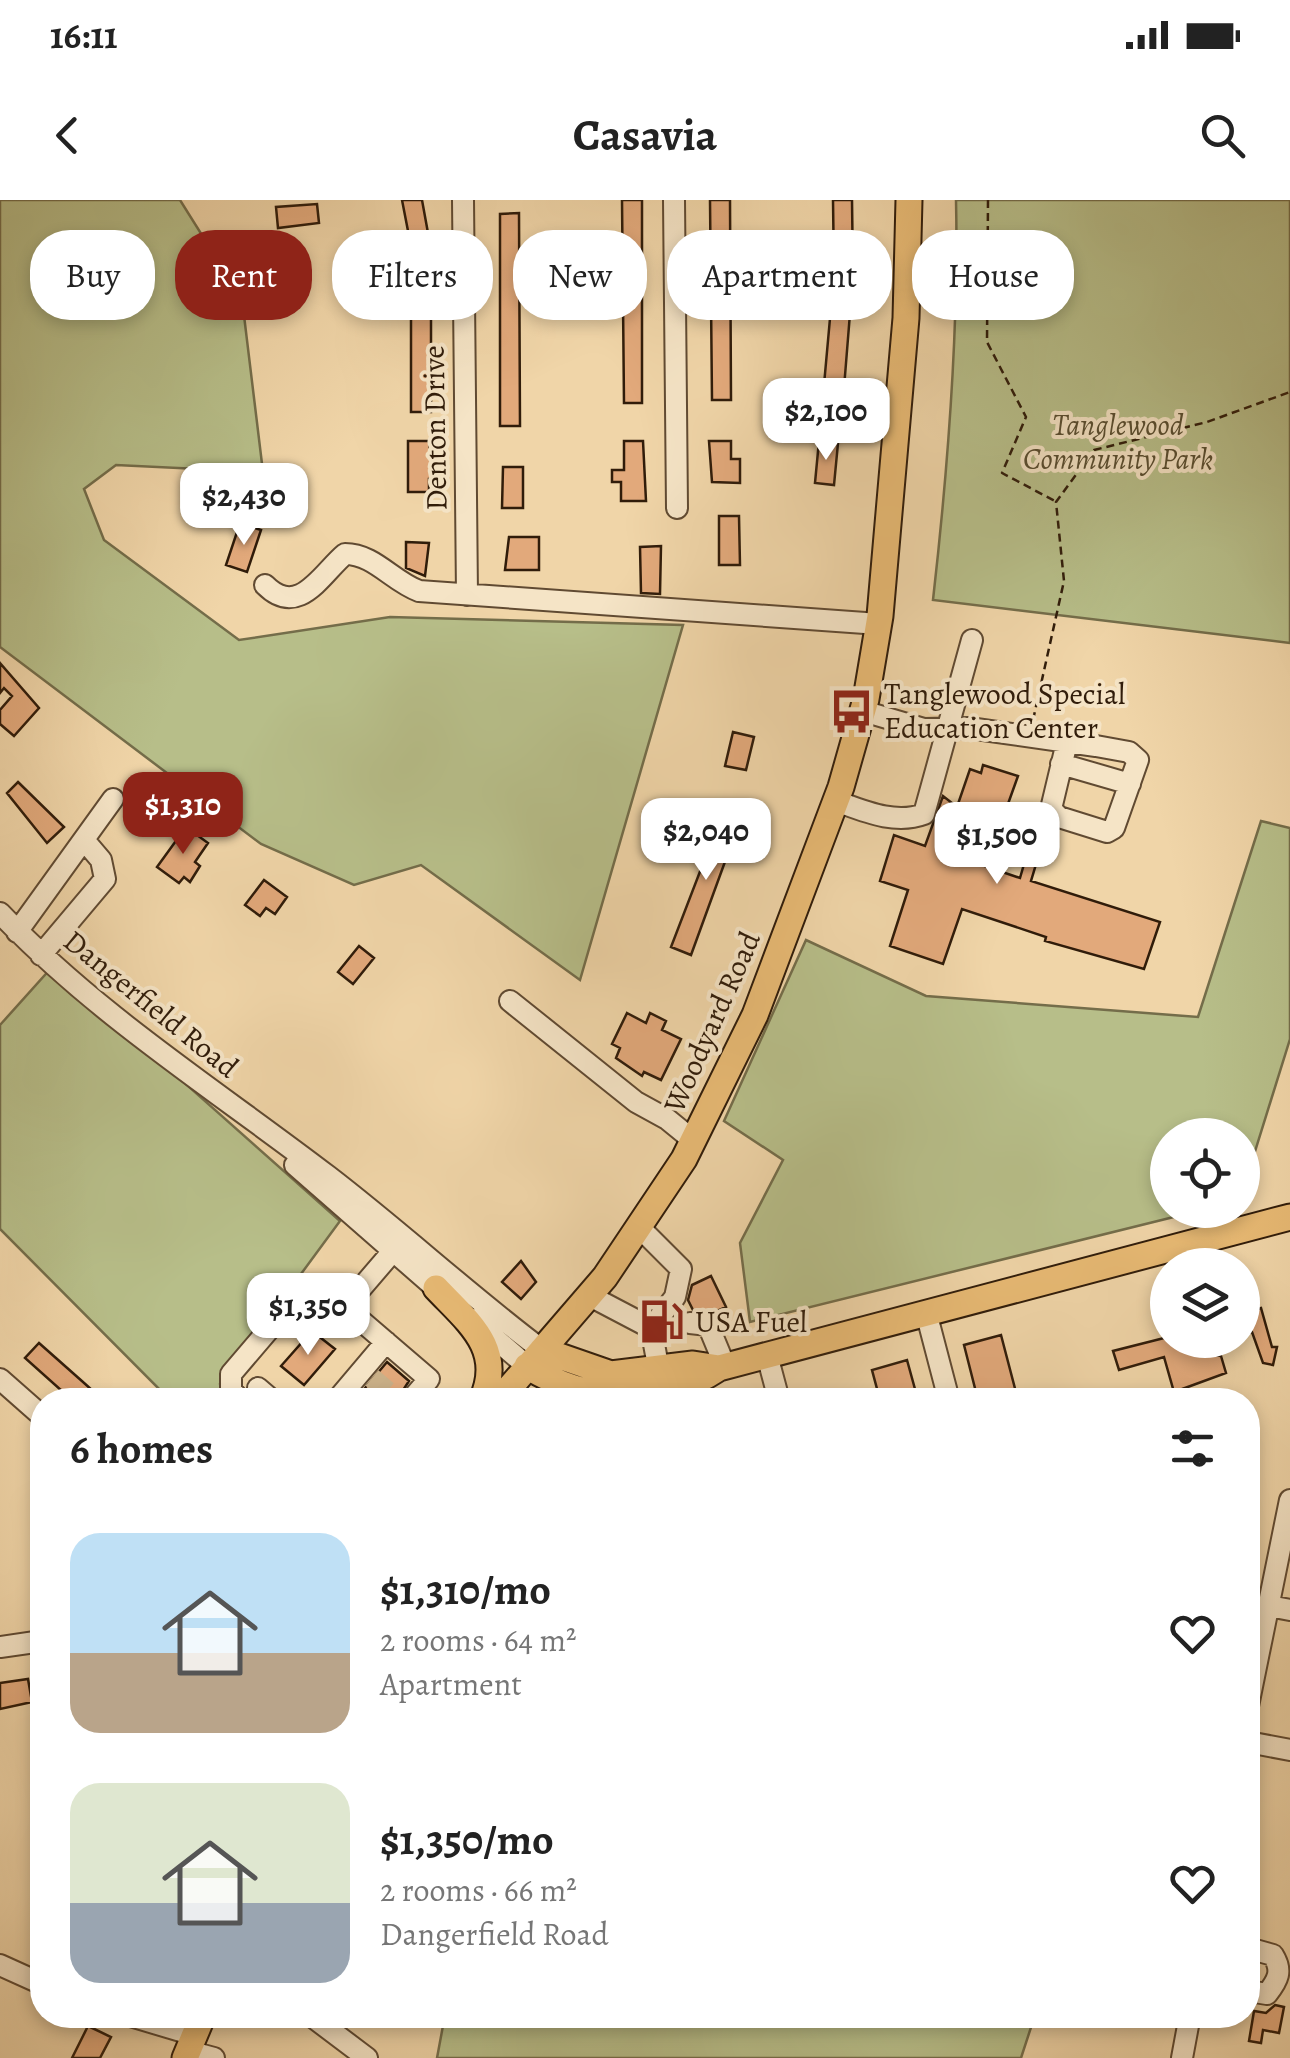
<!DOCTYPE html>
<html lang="en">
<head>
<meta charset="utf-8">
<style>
	body { margin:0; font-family:Alegreya,serif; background:#f2f2f2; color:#222; height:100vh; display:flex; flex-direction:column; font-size:38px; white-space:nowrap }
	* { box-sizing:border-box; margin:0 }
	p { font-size:32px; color:#767676 }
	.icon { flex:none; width:55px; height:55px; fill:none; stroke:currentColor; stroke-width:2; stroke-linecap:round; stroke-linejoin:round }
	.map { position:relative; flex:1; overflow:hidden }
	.details { position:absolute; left:30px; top:1188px; width:1230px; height:640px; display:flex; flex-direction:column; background:#fff; border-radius:40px; box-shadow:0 5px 15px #0003 }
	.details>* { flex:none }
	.hud { position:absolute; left:30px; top:30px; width:1230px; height:90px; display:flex; gap:20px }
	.fabs { position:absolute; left:1150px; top:918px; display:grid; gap:20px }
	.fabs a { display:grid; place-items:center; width:110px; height:110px; border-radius:50%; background:#fff; box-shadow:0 5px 15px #0003; font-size:50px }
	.price { position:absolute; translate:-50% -85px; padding:0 22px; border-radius:20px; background:#fff; color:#222; font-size:32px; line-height:65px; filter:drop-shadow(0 2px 5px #0008) }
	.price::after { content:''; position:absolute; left:50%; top:60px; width:30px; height:22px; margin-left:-15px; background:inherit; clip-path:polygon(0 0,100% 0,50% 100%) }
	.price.active { background:#8f2418; color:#fff }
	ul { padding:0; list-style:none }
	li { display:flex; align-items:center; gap:30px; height:250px; padding:0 40px }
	li span { display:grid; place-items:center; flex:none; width:280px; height:200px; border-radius:30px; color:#555 }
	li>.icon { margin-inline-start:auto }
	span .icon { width:120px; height:120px; fill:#fffc; stroke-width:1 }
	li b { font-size:42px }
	h2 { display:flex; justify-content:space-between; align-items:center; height:120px; padding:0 40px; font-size:42px }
	.pill { padding:0 35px; border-radius:40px; background:#fff; box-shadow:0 5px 15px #0003; font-size:35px; line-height:90px }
	.pill.active { background:#8f2418; color:#fff }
	.status { display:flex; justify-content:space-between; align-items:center; height:70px; padding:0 50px; background:#fff; direction:ltr }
	.status svg { height:28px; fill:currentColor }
	header { display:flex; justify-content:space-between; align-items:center; height:130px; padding:0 40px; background:#fff; font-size:45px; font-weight:700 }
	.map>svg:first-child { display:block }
	.green { fill:#b7be89; stroke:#746d4a; stroke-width:2.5 }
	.building { fill:#e2a97b; stroke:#301c0a; stroke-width:2.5 }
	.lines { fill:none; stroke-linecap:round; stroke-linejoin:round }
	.minor-tunnel { stroke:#cab088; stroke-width:20; stroke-dasharray:20 10; stroke-linecap:butt }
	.minor-casing { stroke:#604a32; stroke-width:24 }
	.major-casing { stroke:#301c0a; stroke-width:29 }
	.path { stroke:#301c0a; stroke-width:2.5; stroke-dasharray:8 5; stroke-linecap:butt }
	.minor { stroke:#f5e4c6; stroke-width:20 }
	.major { stroke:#e8ba74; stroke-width:25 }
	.labels { text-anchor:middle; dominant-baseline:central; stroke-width:8; stroke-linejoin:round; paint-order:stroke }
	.park-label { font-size:30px; font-style:italic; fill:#584d30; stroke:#f5e4c6 }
	.street-label { font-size:30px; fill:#301c0a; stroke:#f5e4c6 }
	.poi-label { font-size:30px; fill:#301c0a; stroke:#f5e4c6; text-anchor:start }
</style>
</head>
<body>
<div class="status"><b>16:11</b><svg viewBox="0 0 49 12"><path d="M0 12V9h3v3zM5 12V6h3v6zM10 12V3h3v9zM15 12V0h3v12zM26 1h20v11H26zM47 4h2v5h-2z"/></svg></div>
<header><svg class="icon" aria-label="back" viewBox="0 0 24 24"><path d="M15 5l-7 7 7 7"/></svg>Casavia<svg class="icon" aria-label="search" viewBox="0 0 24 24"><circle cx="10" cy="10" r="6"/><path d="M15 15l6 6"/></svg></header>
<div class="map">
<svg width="1290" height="1858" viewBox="0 0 1290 1858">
	<rect width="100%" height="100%" fill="#f0d5a8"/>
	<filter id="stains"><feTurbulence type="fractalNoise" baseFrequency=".002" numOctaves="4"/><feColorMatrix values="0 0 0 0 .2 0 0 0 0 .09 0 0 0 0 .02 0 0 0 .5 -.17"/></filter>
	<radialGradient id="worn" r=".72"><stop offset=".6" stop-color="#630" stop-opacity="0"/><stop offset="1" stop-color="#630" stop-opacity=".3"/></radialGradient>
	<path class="green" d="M0 0H180L242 99 263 272 116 265 84 289 104 340 239 440 390 417 683 425 580 780 421 665 354 685 261 644 0 447Z
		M956 0H1290V443L933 400C948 268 959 133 956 0Z
		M1261 621 1290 628V839L1243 990 1242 935H1168V1010H1202L750 1122 740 1043 783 960 724 921 806 740 926 796 1198 817Z
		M53 766 340 1021 220 1184 225 1200H170L0 1029V825Z
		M445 1815H1035L1021 1858H437Z"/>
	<path class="building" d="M402 0H422L428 33 409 36Z
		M622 0H642V203H624Z
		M710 0H730L731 200H712Z
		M833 0H852L853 76 844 188 824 185 834 74Z
		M317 4 319 23 278 28 276 7Z
		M519 13 520 226H500V14Z
		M411 57H431V212H411Z
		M408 241H429L433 279H429V292H408Z
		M624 241H643L646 301H621V282H612V270H624Z
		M709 241H731V259H740V283L712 282Z
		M819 241 838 243 834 285 815 283Z
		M503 267H523V308H502Z
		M719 316H739L740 365H719Z
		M240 323 261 330 247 372 226 365Z
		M509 337H539V370H505Z
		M406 342 429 343 425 376 406 368Z
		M661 346 660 394 641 393 640 347Z
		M0 463 39 508 14 536 0 524V510L12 496 4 488 0 493Z
		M733 532 754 537 746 570 725 566Z
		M983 565 1018 576 994 643 975 637 967 660 1020 678 1029 647 1040 651 1031 681 1160 722 1144 769 1045 741 1046 737 962 709 943 764 890 746 908 690 880 681 894 635 925 646 943 596 957 607 970 569 981 573Z
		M18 582 64 627 47 643 7 593Z
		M151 598 164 608 142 632 132 625Z
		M724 609 742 615 691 755 671 747Z
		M186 627 208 643 195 662 200 666 190 682 184 677 179 683 157 667Z
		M264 680 287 697 275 714 266 708 260 716 245 705Z
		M359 746 374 758 353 784 338 772Z
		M627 813 646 823 650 813 666 821 662 830 681 839 661 880 644 872 642 876 616 858 620 848 612 844Z
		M521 1061 536 1082 521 1099 502 1082Z
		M711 1076 726 1107 713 1113 693 1110 688 1100 692 1085Z
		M1242 1087 1253 1110 1261 1108 1272 1147H1277L1273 1165 1263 1163 1252 1132 1242 1135Z
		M312 1131 335 1149 304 1185 281 1166Z
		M1001 1135 1018 1200H978L964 1145Z
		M1168 1137 1223 1140 1193 1152 1221 1156 1226 1173 1174 1192 1164 1157 1119 1170 1113 1151Z
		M39 1143 83 1182 103 1200H72L25 1158Z
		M907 1160 918 1200H880L872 1170Z
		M387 1162 409 1181 398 1198 355 1200Z
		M28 1479 32 1502 0 1509V1483Z
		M1275 1805 1284 1807 1279 1833 1263 1830 1261 1843 1249 1841 1254 1811 1266 1813Z
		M88 1826 111 1837 100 1858H72Z"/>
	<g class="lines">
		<path class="minor-tunnel" d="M670 1128 690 1123
			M372 1178 397 1199
			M357 1195 363 1200"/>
		<defs>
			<path id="minor" d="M463 0 467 395
				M674 0 677 308
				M265 385C299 419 322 373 345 354 374 354 392 381 419 391L879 424
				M863 511 924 529 969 528 1096 546 1129 552 1138 560 1114 628 1107 632 1059 617 1051 609 1067 542
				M1061 564 1130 584
				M836 601C864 611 895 625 924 614L972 440
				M0 713C97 815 217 891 328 976 401 1032 469 1095 542 1150
				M17 732 113 599
				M41 755 105 679 101 660 84 640
				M510 801 636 902 667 919 694 941
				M295 965 446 1097
				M641 1029 681 1069 675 1097 651 1128 659 1171
				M393 1051 345 1107 429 1179 411 1200
				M590 1096 651 1128
				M927 1116 949 1200
				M472 1119 527 1166
				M690 1123 708 1125 725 1166
				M767 1155 779 1200
				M0 1179 42 1216
				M258 1188 272 1200
				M240 1200 231 1190V1174L306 1086H319L345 1107
				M337 1200 386 1142
				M1269 1406 1290 1410
				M0 1447 42 1441
				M1248 1506 1290 1300
				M1248 1542 1290 1550
				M1248 1748 1273 1755C1283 1771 1278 1780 1267 1794L1248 1791
				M0 1765 42 1784
				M127 1815 194 1835
				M310 1815 367 1858
				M188 1851 214 1858
				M1182 1858 1190 1815"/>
			<path id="major" d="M436 1088C468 1122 505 1149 482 1200
				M542 1150 611 1174 693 1164 719 1168
				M527 1166C587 1204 660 1207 719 1168L1290 1017
				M499 1200 605 1077 684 959 755 815 841 587 866 499 880 416 906 118 909 0
				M185 1858 203 1815"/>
		</defs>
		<use href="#minor" class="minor-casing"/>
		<use href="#major" class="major-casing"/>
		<path class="path" d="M988 0 987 142 1026 217 1002 273 1055 301
			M1033 520 1064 381 1056 302 1094 250 1207 222 1290 192"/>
		<use href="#minor" class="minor"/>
		<use href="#major" class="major"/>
	</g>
	<defs>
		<symbol id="bus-bare" viewBox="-9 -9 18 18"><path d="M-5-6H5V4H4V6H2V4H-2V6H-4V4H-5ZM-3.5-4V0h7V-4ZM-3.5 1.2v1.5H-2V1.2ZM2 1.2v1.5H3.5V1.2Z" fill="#8f2418" stroke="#f5e4c6" stroke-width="2.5" paint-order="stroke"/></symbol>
		<symbol id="fuel-bare" viewBox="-9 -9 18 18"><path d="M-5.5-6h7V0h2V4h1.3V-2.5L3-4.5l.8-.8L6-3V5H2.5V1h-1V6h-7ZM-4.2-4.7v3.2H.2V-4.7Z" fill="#8f2418" stroke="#f5e4c6" stroke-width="2.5" paint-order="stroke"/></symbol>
	</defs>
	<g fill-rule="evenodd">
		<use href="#bus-bare" x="820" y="480" width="63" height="63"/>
		<use href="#fuel-bare" x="630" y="1090" width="63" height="63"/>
	</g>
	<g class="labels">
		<g class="park-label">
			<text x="1118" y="225">Tanglewood<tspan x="1118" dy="34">Community Park</tspan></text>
		</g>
		<g class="street-label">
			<text transform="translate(435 228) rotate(-91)">Denton Drive</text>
			<text transform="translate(151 804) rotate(39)">Dangerfield Road</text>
			<text transform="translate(712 822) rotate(-66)">Woodyard Road</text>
		</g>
		<g class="poi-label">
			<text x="884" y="494">Tanglewood Special<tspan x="884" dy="34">Education Center</tspan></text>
			<text x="695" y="1122">USA Fuel</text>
		</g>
	</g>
	<rect width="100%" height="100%" filter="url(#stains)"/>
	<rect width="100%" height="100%" fill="url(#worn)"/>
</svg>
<div class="fabs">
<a><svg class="icon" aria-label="locate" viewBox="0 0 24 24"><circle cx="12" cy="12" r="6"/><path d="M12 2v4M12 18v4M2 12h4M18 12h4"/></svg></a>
<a><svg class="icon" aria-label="layers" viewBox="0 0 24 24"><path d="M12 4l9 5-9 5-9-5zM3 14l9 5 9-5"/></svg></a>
</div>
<b class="price" style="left:826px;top:263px">$2,100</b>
<b class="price" style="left:244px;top:348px">$2,430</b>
<b class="price active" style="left:183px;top:657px">$1,310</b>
<b class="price" style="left:706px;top:683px">$2,040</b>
<b class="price" style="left:997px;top:687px">$1,500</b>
<b class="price" style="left:308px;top:1158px">$1,350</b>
<div class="hud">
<a class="pill">Buy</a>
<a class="pill active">Rent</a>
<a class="pill">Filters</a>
<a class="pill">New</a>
<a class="pill">Apartment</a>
<a class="pill">House</a>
</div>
<section class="details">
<h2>6 homes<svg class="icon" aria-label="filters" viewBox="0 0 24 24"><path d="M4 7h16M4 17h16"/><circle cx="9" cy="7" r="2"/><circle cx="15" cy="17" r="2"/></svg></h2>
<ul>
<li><span style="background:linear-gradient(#bfe0f5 60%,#b9a48a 0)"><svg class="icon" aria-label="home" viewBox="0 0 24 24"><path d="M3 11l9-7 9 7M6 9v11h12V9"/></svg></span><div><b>$1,310/mo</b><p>2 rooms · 64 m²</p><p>Apartment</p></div><svg class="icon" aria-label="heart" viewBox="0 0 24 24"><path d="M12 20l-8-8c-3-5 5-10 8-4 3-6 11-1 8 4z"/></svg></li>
<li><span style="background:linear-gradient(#dfe7d0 60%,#9aa5b1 0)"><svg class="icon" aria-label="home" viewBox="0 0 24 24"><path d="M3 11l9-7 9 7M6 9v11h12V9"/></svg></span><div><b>$1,350/mo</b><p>2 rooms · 66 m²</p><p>Dangerfield Road</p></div><svg class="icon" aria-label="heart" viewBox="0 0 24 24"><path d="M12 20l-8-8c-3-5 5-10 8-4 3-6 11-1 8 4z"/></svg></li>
</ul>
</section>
</div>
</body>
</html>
